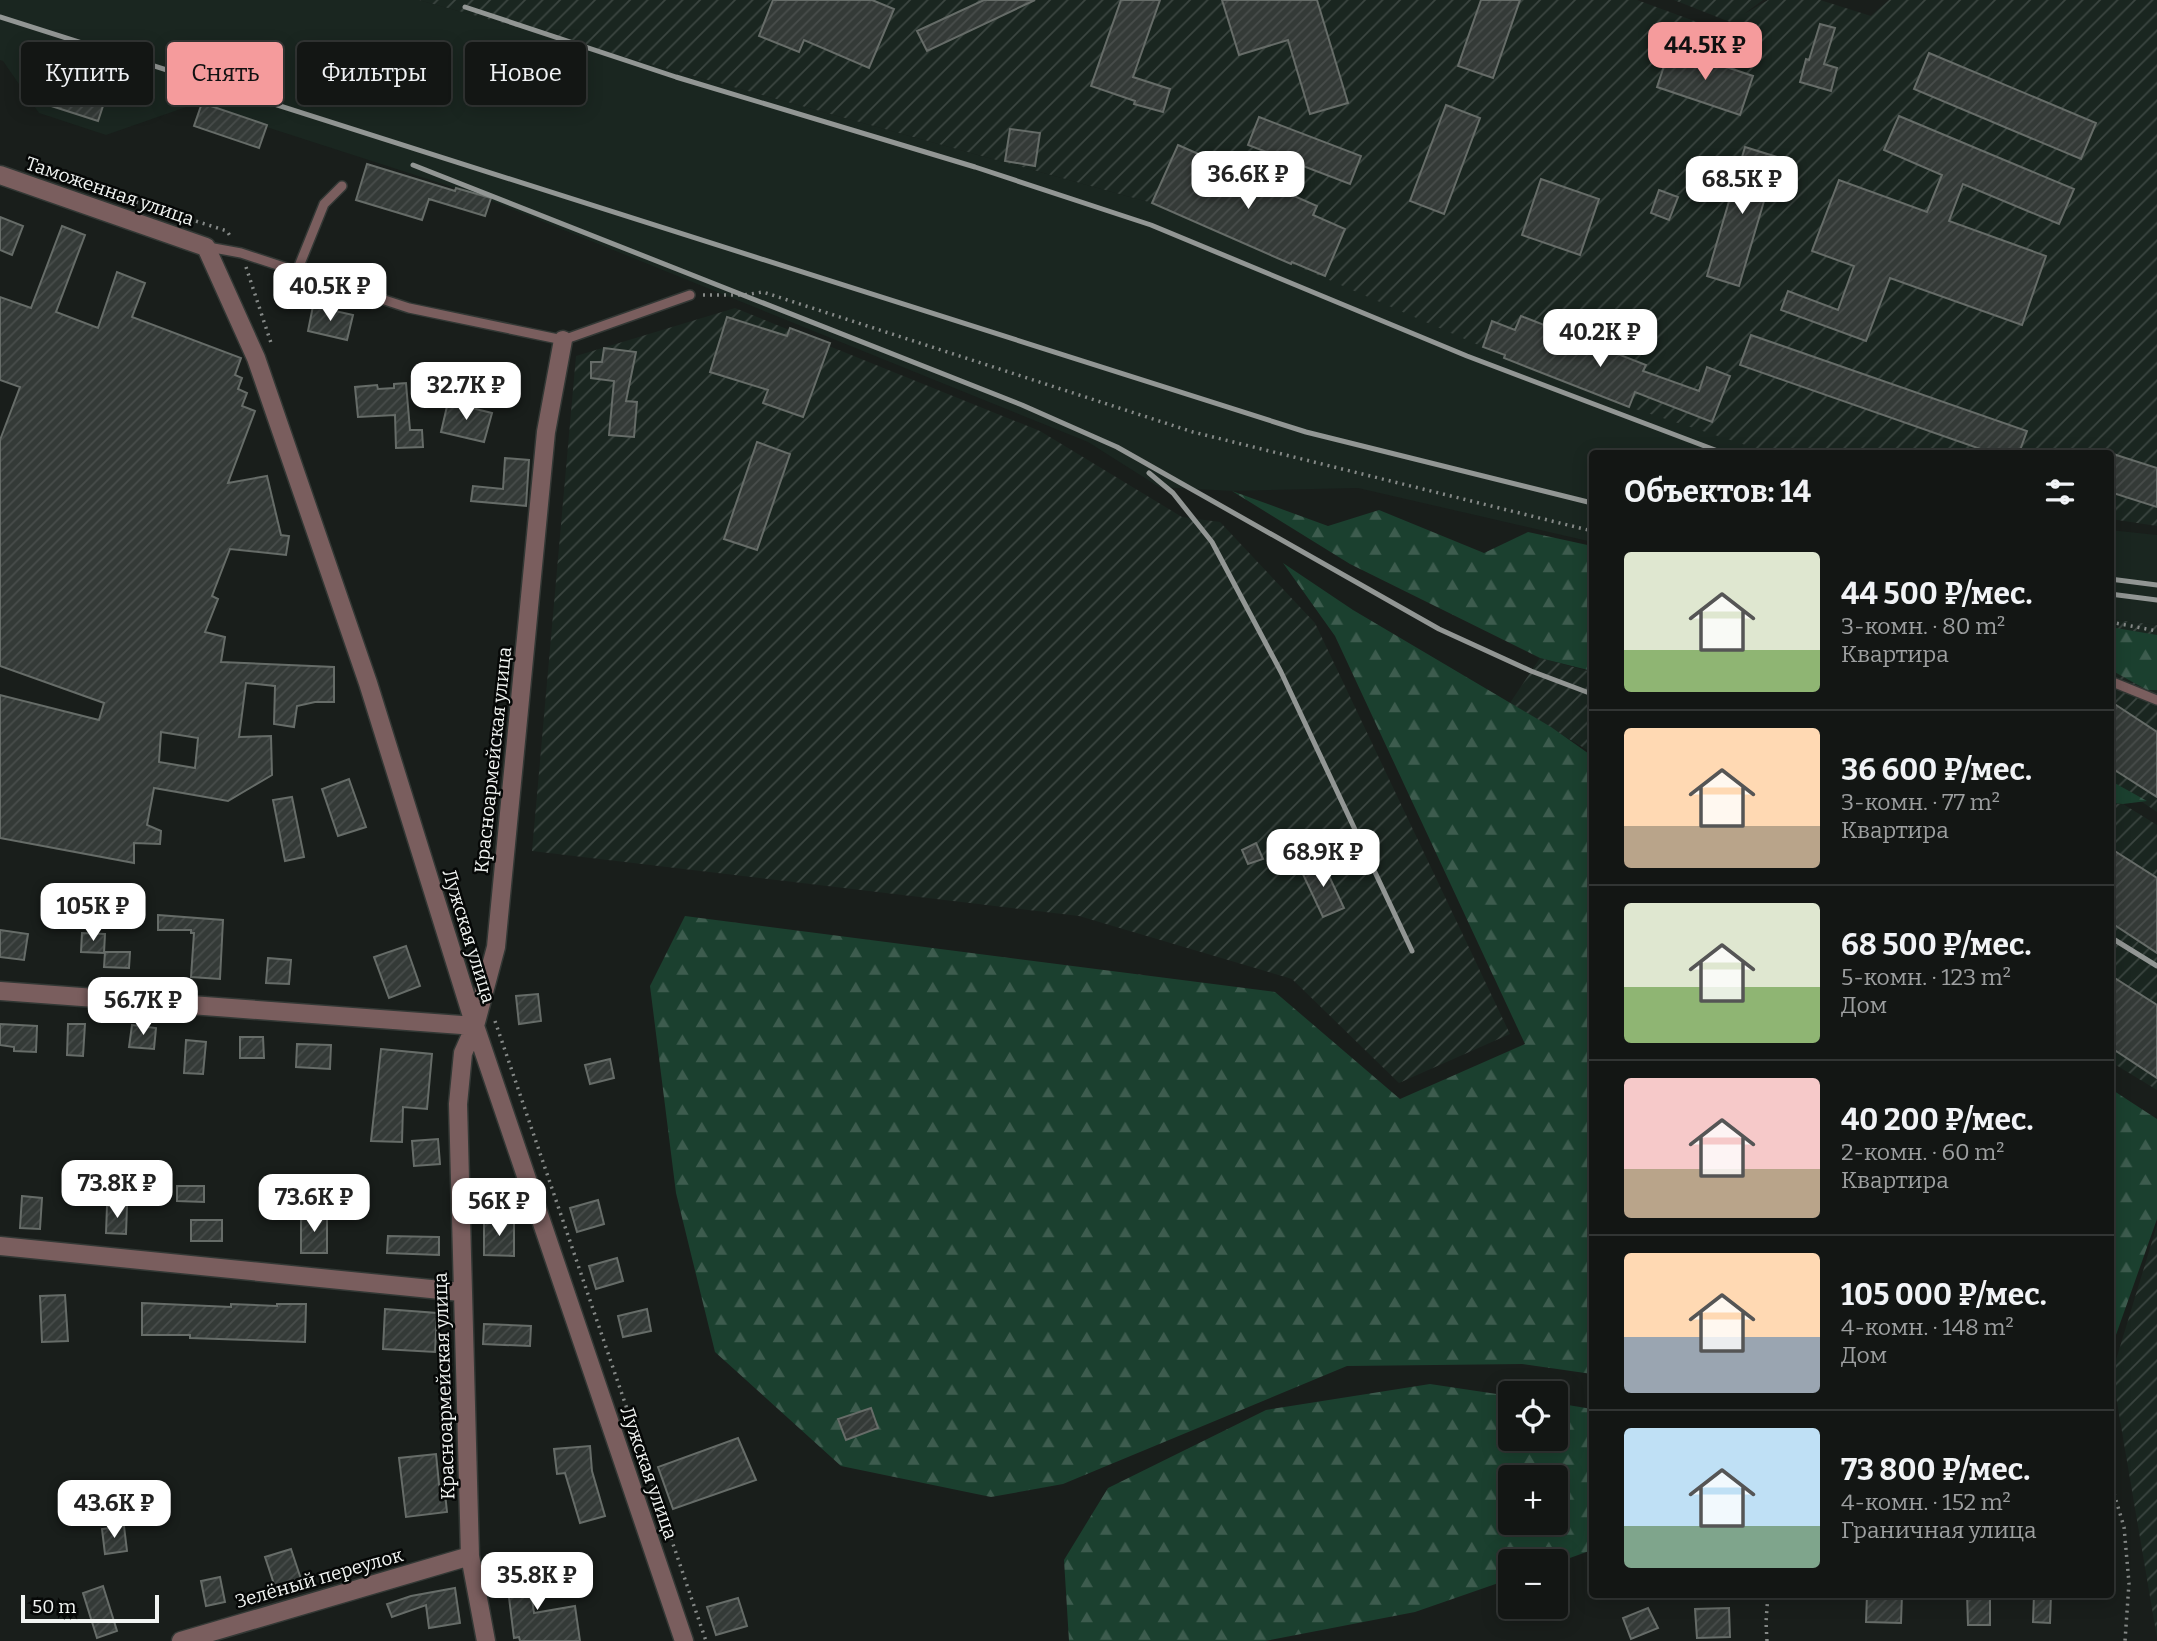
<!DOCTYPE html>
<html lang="ru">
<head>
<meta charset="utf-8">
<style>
	body { margin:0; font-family:Bitter,serif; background:#202322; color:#f1f3f6; height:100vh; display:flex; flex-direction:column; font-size:26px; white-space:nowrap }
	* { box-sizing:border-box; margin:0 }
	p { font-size:23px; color:#9d9fa0 }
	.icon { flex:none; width:38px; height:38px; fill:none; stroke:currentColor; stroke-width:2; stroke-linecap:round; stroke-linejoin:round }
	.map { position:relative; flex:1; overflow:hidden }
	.drawer { position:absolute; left:1589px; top:450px; width:525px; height:1148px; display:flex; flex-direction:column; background:#131614; border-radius:7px; box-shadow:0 4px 18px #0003,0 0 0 2px #323534 }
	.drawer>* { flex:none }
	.hud { position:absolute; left:21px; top:42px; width:665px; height:63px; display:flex; gap:14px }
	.buttons { position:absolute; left:1498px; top:1381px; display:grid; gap:14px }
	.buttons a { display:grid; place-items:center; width:70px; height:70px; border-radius:7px; background:#131614; box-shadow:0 4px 18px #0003,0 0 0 2px #323534; font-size:35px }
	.scale { position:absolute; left:21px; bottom:18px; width:138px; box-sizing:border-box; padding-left:7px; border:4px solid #f1f4f2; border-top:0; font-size:19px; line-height:24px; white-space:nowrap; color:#f1f4f2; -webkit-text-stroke:5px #060807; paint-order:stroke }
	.price { position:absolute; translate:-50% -60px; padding:0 16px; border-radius:14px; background:#fff; color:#222; font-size:23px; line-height:46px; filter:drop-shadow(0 2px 4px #0008) }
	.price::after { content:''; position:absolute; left:50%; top:42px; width:21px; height:16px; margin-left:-10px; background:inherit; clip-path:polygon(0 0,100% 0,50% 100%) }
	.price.current { background:#f59b9c; color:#111 }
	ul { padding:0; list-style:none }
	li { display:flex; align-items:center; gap:21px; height:175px; padding:0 35px }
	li+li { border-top:2px solid #323534 }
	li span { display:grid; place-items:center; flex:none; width:196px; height:140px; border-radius:7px; color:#555 }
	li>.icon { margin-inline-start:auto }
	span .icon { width:84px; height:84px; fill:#fffc; stroke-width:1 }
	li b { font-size:30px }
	h2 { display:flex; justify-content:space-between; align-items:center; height:84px; padding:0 35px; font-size:30px }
	.pill { padding:0 24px; border-radius:7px; background:#131614; box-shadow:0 4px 18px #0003,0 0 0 2px #323534; font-size:24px; line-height:63px }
	.pill.current { background:#f59b9c; color:#111 }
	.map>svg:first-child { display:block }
	.built { fill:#1a2620 }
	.industrial { fill:url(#industrial-furrows) }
	.forest { fill:url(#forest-firs); fill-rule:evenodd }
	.building { fill:url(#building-hatch); stroke:#666c68; stroke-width:2; fill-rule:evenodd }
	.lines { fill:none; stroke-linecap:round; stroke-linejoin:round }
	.lane-casing { stroke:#333835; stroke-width:12 }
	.street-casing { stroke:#333835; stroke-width:21 }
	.path { stroke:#858987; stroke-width:3.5; stroke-dasharray:2 5; stroke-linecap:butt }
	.lane { stroke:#7a5e5e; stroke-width:9 }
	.street { stroke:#7a5e5e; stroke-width:18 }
	.rail { stroke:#929694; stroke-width:5 }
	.labels { text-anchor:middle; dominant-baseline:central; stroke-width:5; stroke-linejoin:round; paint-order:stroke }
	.street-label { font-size:19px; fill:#f1f4f2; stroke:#060807 }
</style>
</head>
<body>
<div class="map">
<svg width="2157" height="1641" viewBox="0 0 2157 1641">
	<defs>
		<pattern id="industrial-furrows" width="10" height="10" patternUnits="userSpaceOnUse" patternTransform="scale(1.75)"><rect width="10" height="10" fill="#1a2620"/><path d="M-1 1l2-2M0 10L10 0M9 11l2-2" fill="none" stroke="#3c4641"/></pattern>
		<pattern id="forest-firs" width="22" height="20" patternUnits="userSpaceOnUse" patternTransform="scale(1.75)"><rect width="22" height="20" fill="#1b402f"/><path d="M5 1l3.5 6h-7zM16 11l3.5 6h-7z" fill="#3d5c4e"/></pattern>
		<pattern id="building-hatch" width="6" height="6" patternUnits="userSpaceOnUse" patternTransform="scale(1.75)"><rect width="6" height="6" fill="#343a37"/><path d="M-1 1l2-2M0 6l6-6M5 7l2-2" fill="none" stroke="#484d4b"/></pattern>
	</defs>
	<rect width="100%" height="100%" fill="#191e1b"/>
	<path class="built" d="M0 0H419L1152 203 1781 453H1592V542L1358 488 1232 491 1159 487 1088 442 497 203 446 185 195 104 106 135 39 113 3 61 0 60Z
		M2110 530 2157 535V625L2111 619Z"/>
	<path class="industrial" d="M419 0H1637L1719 30 1730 22 1674 0H1763L1744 14 1768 0H1820L1871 16 1889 0H2157V526L2111 519 2110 453H1770L1629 407 1483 347 1152 203Z
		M735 308 1040 431 1182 517 1220 522 1315 623 1510 1034 1399 1083 1292 979 1079 916 532 851 576 356Z
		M2110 619 2157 625V812L2111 781Z
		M1540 658 1592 672V753L1510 703Z
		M2111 803 2123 804 2157 825V1090L2111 1062Z
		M2157 1225V1638L2112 1373Z"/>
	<path class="forest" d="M1232 491 1328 526 1379 510 1484 553 1528 532 1592 546V671L1540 658 1350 564Z
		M1283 563 1353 610 1551 727 1592 756V1374L1522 1364 1347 1366 1063 1484 991 1497 841 1466 715 1352 676 1193 650 986 685 916 1275 992 1400 1099 1525 1044 1335 636Z
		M2110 627 2157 635V690H2147L2111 670Z
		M2111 781 2147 801 2123 804 2111 803Z
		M2111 1089 2157 1119V1219L2111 1349Z
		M1430 1384 1510 1396V1438H1556V1403L1592 1409V1550L1556 1563 1510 1561V1579L1415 1612 1265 1641H1069L1064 1560 1108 1488 1266 1410ZM1556 1477V1522H1510V1477Z"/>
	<path class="building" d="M773 0H872L894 9 869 68 804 40 799 52 759 36Z
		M984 0H1035L927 51 917 31Z
		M1121 0H1160L1133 77 1170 89 1163 112 1134 104 1135 101 1091 86Z
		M1222 0H1317L1348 103 1310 114 1288 40 1239 55Z
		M1481 0H1520L1493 78 1458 66Z
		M1820 24 1835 28 1824 64 1837 68 1831 91 1800 82 1806 59 1809 60Z
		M1670 48 1753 76 1740 115 1657 87Z
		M1929 53 2096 123 2081 159 1914 89Z
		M52 63 111 82 98 121 39 102Z
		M202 103 267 125 259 148 194 126Z
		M1446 105 1480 118 1444 214 1410 201Z
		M1899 116 2074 189 2059 224 1963 184 1949 221 2046 256 2022 325 1890 278 1866 341 1781 310 1788 291 1838 310 1854 266 1812 251 1839 180 1927 212 1942 175 1884 150Z
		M1259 117 1361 156 1350 184 1248 145Z
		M1010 129 1040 133 1035 166 1005 161Z
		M1178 145 1317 206 1313 215 1345 229 1325 276 1292 262 1291 264 1152 203Z
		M1745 147 1777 157 1739 286 1707 276Z
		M367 164 455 191 456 188 491 198 485 216 429 199 422 220 356 200Z
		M1541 179 1599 199 1580 255 1522 235Z
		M1659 190 1678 197 1669 220 1651 213Z
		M0 217 23 226 12 255 0 250Z
		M62 226 85 235 56 312 98 328 117 272 145 283 132 317 241 358 235 375 242 378 238 389 247 393 242 406 255 411 228 483 267 476 281 535 289 536 286 555 230 549 212 596 218 599 205 632 225 637 221 662 334 667V702H315L297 706 294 727 274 724 275 686 246 683 239 737 271 736 272 775 228 801 154 788 147 825 161 831 160 844 134 843V863L0 838V695L99 720 104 703 0 666V440L20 387 0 380V297L31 308ZM161 732 198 738 195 768 159 762Z
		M313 306 353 315 347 340 308 331Z
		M1521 316 1646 365 1643 371 1699 391 1707 367 1730 376 1712 422 1635 392 1629 407 1504 358 1505 355 1483 347 1492 321 1515 330Z
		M727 317 787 336 790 328 830 343 803 417 763 403 768 390 710 372Z
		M1751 335 2027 431 2019 453H1992L1740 365Z
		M604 348 636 352 626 401 637 402 634 437 609 435 614 381 591 378V362H602Z
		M406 383 410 430H422L423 447 396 448 395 415 358 417 355 387 377 385 378 389 394 388V384Z
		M448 402 492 413 484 442 441 432Z
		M757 442 790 454 757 550 724 539Z
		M2110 453 2157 468V507L2110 492Z
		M505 458 529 460 526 506 471 501 473 486 503 489Z
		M2110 701 2157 732V797L2110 767Z
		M349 779 366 827 338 836 322 789Z
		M292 797 304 857 285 861 273 800Z
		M1256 843 1263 859 1248 864 1242 850Z
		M2110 848 2157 878V953L2110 922Z
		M1322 861 1344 908 1323 917 1301 870Z
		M158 915 223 920 220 979 191 977 194 933H191V930H158Z
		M0 930 28 934 24 960 0 957Z
		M82 933 105 934 104 953 81 952Z
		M406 946 420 986 389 998 374 957Z
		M105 952H130L129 968 104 967Z
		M268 958 291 960 289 984 266 983Z
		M2110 975 2157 1005V1078L2110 1047Z
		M538 994 541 1021 519 1024 516 996Z
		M0 1024 37 1026 36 1052 14 1051V1047L0 1045Z
		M68 1024H85L83 1056 67 1055Z
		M132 1025 156 1028 154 1049 129 1047Z
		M240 1037H263L264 1058H240Z
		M186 1040 206 1042 203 1074 184 1073Z
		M297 1044 331 1045 330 1069 296 1067Z
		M381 1049 432 1054 427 1109 403 1107 402 1142 371 1141Z
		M610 1059 614 1078 590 1084 585 1065Z
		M438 1139 440 1164 414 1166 412 1141Z
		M177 1186H204V1202L177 1201Z
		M22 1196 42 1198 40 1229 20 1228Z
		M598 1200 604 1224 577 1232 570 1208Z
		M107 1206H127L126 1234 106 1233Z
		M301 1214H327V1253H301Z
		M191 1220H222V1241H191Z
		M484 1221H514V1256L484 1255Z
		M388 1236 439 1237V1255L387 1253Z
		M617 1258 623 1281 596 1289 589 1266Z
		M65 1295 68 1341 42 1342 40 1296Z
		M142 1303 231 1307V1304L277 1306V1304H306L305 1342 190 1338V1335H142Z
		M385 1309 437 1313 435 1352 383 1349Z
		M647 1309 651 1331 623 1337 618 1316Z
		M484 1324 531 1326 530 1346 483 1344Z
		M871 1408 878 1428 846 1440 838 1419Z
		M738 1438 756 1480 673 1509 658 1467Z
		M590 1446 592 1471 605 1516 580 1523 565 1473 557 1474 554 1449Z
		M436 1454 440 1494 445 1493 447 1512 406 1517 399 1458Z
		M124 1526 127 1551 105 1554 102 1529Z
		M291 1549 301 1579 275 1587 265 1557Z
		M527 1562 534 1613 575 1606 580 1641H520L519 1637 514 1638 505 1565Z
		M220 1577 225 1602 206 1606 201 1581Z
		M103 1586 117 1631 97 1638 83 1593Z
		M455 1588 460 1623 429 1628 426 1605 392 1617 387 1604 411 1596Z
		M1867 1594H1902L1901 1623 1866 1622Z
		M1967 1594H1990V1625H1968Z
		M2034 1594H2051L2050 1623 2033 1622Z
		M738 1598 747 1626 716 1635 707 1607Z
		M1648 1608 1658 1628 1631 1639 1623 1618Z
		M1729 1608 1730 1637 1697 1638 1695 1609Z"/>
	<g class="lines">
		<defs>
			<path id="lane" d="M208 247 241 253 409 308 563 340 690 295
				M297 271 324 204 342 186
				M2110 681 2157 700"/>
			<path id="street" d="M0 175 206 247 256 358 368 683 475 1026 684 1641
				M0 991 475 1026
				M0 1246 461 1292
				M181 1641 470 1556
				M486 1641 470 1556 458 1104 463 1053 475 1026 496 947 546 432 563 340"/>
		</defs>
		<use href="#lane" class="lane-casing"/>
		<use href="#street" class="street-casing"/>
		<path class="path" d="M136 202 227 231 232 239
			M246 267 272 346
			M703 295H743L763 292 1193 432 1592 531
			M2110 622 2157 631
			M495 1021 706 1641
			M2110 1480 2124 1527 2129 1583 2125 1641
			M1767 1641 1766 1622 1768 1594"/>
		<use href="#lane" class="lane"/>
		<use href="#street" class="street"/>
		<path class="rail" d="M465 7 676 77 975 167 1151 225 1467 356 1723 453
			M0 17 1306 432 1592 503
			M413 165 1022 405 1117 447 1439 629 1531 671 1592 694
			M1149 473 1173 493 1212 542 1281 672 1412 951
			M2110 579 2157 585
			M2110 594 2157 600
			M2110 937 2157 966"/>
	</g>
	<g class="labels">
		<g class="street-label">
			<text transform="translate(110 191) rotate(19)">Таможенная улица</text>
			<text transform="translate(493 760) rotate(-84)">Красноармейская улица</text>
			<text transform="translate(469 936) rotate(73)">Лужская улица</text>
			<text transform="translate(444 1386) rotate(-92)">Красноармейская улица</text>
			<text transform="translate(649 1473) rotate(71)">Лужская улица</text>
			<text transform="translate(319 1578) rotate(-16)">Зелёный переулок</text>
		</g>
	</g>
</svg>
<div class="buttons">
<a><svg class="icon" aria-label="locate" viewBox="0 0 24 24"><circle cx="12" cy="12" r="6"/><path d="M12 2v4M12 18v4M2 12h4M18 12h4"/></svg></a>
<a>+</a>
<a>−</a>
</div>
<div class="scale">50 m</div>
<b class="price current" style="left:1705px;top:82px">44.5K ₽</b>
<b class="price" style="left:1248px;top:211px">36.6K ₽</b>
<b class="price" style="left:1742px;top:216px">68.5K ₽</b>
<b class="price" style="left:330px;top:323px">40.5K ₽</b>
<b class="price" style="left:1600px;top:369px">40.2K ₽</b>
<b class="price" style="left:466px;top:422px">32.7K ₽</b>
<b class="price" style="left:1323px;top:889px">68.9K ₽</b>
<b class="price" style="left:93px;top:943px">105K ₽</b>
<b class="price" style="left:143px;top:1037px">56.7K ₽</b>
<b class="price" style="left:117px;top:1220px">73.8K ₽</b>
<b class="price" style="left:314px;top:1234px">73.6K ₽</b>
<b class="price" style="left:499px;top:1238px">56K ₽</b>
<b class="price" style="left:114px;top:1540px">43.6K ₽</b>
<b class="price" style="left:537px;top:1612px">35.8K ₽</b>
<div class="hud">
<a class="pill">Купить</a>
<a class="pill current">Снять</a>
<a class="pill">Фильтры</a>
<a class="pill">Новое</a>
</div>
<section class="drawer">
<h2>Объектов: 14<svg class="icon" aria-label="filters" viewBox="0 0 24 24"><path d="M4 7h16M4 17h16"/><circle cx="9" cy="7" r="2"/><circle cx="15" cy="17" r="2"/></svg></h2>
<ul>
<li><span style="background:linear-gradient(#dfe7d0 70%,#8fb573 0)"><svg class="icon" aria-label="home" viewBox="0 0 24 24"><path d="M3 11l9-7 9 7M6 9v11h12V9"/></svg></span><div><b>44 500 ₽/мес.</b><p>3-комн. · 80 m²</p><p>Квартира</p></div></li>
<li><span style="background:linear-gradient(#ffd9b3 70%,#b9a48a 0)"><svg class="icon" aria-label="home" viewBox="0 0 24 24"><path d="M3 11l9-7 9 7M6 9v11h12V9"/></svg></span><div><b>36 600 ₽/мес.</b><p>3-комн. · 77 m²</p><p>Квартира</p></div></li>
<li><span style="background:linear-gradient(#dfe7d0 60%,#8fb573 0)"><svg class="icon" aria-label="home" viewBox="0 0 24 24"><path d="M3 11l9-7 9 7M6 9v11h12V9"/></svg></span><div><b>68 500 ₽/мес.</b><p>5-комн. · 123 m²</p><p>Дом</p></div></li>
<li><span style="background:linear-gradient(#f6c9c9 65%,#b9a48a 0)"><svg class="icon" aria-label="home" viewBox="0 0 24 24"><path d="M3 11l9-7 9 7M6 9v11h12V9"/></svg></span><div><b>40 200 ₽/мес.</b><p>2-комн. · 60 m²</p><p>Квартира</p></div></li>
<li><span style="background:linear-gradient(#ffd9b3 60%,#9aa5b1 0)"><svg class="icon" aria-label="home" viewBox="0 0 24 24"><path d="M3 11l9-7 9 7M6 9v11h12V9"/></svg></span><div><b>105 000 ₽/мес.</b><p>4-комн. · 148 m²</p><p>Дом</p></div></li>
<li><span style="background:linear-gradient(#bfe0f5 70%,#7fa58c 0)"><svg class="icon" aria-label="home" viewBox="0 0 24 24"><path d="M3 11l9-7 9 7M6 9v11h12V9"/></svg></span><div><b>73 800 ₽/мес.</b><p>4-комн. · 152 m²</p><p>Граничная улица</p></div></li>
</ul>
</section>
</div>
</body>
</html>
